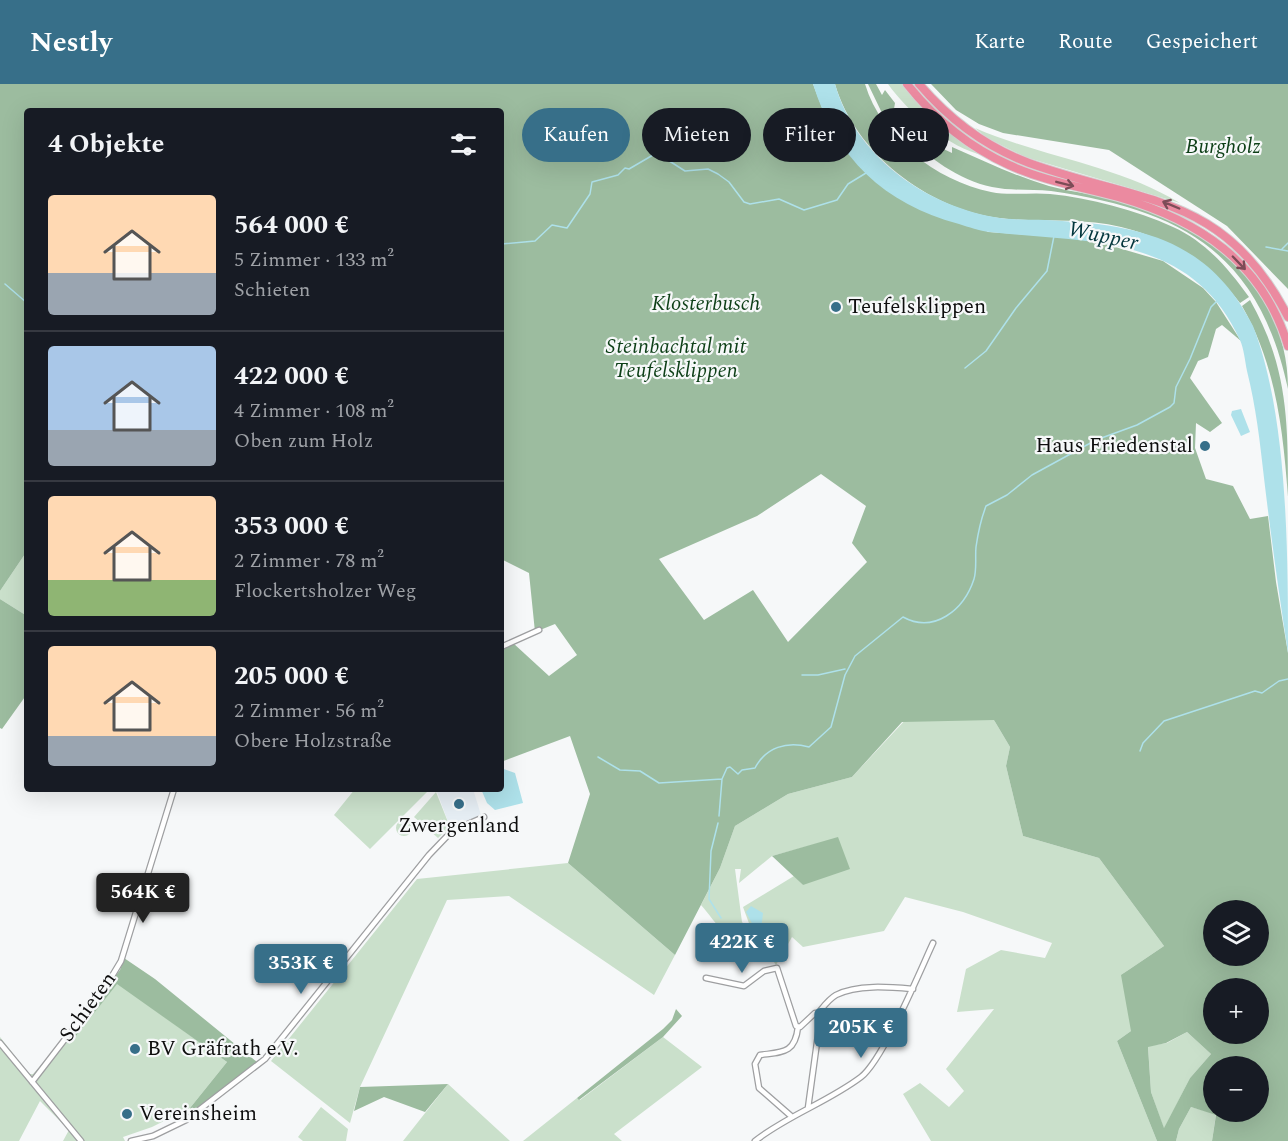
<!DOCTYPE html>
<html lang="de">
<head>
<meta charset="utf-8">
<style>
	body { margin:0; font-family:Spectral,serif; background:#20242c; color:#f1f3f6; height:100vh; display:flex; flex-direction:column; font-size:22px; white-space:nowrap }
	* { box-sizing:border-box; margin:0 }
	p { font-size:20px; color:#9ea1a6 }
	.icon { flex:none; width:33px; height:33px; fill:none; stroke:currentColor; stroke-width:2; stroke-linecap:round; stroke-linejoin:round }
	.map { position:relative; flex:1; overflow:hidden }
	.side { position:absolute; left:24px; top:24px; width:480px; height:684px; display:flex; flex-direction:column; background:#171b24; border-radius:6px; box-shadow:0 6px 24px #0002 }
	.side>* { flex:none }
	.hud { position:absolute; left:522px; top:24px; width:570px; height:54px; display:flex; gap:12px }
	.buttons { position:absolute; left:1203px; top:816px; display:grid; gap:12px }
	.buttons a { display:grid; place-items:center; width:66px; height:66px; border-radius:50%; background:#171b24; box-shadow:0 6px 24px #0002; font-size:30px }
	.price { position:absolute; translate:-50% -51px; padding:0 14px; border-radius:6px; background:#376f89; color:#fff; font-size:20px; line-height:39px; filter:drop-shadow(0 2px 3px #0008) }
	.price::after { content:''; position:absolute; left:50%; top:36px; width:18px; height:14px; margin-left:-9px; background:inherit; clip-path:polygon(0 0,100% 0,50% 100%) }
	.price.on { background:#222; color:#fff }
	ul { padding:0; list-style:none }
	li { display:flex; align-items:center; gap:18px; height:150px; padding:0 24px }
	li+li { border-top:2px solid #363941 }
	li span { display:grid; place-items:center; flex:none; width:168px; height:120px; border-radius:6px; color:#555 }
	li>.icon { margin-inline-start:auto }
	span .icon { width:72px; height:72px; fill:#fffc; stroke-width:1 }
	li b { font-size:26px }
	h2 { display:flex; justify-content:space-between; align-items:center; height:72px; padding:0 24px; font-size:26px }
	.chip { padding:0 21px; border-radius:27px; background:#171b24; box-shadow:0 6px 24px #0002; font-size:21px; line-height:54px }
	.chip.on { background:#376f89; color:#fff }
	header { display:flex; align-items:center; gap:36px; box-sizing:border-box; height:84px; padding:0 30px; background:#376f89; color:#fff }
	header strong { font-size:28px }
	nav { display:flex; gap:33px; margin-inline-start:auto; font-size:21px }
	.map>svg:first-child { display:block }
	.built { fill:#e6eef4 }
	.green { fill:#cae0cb; fill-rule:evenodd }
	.forest { fill:#9cbc9f; fill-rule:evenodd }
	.water { fill:#aee1ea }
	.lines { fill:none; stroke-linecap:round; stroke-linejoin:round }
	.stream { stroke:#aee1ea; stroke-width:1.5 }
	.minor-casing { stroke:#9e9fa1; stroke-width:7 }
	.trunk-casing { stroke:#d4d4d4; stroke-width:10 }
	.minor { stroke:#fff; stroke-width:4.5 }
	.trunk { stroke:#eb8aa0; stroke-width:8 }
	.oneway { stroke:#7c4c57 }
	.poi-dot { fill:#376f89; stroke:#f6f8f9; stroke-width:2 }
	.labels { text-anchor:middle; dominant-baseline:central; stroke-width:4.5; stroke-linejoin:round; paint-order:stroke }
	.park-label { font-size:21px; font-style:italic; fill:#0d3f17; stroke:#f6f8f9 }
	.poi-label { font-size:21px; fill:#0e0e0e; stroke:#f6f8f9; text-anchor:start }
	.street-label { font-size:21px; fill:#0e0e0e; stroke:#f6f8f9 }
	.water-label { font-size:22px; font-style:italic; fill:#02353c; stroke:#f6f8f9 }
</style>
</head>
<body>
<header>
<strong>Nestly</strong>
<nav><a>Karte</a><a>Route</a><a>Gespeichert</a></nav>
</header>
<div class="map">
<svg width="1288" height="1057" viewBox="0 0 1288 1057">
	<rect width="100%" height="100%" fill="#f6f8f9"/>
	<path class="built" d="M436 705H473L481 731 450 743Z"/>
	<path class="green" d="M888 0H902L943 44 983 71C950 65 907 27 888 0Z
		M975 44C1042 73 1117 81 1180 119L1025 73 987 54Z
		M27 467V532L0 515V507Z
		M1288 569V883L1214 904 1131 947 1117 957 1157 1057H931L903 1010 920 999 949 1023 964 1007 946 985 994 925 957 928 966 885 1001 866 1045 874 1052 859 963 828 905 813 884 847 803 863 792 853 776 881 750 842 743 823 794 792 803 801 838 754 772 772 739 799 741 785H735L742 838 762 863C734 871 718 840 701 821L720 784 735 742 788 710 852 693 909 632 851 641ZM994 636 1172 861 1121 891 1164 862 1099 774 1023 752 1006 682 1010 663ZM1214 826H1258V872H1214Z
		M355 705H430L370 765 334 731Z
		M436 708 450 743 438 754 414 733Z
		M396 744a8 8 0 1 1 16 0a8 8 0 1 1-16 0Z
		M568 779 675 871 654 911 509 812 447 816 360 1003 350 1039 271 977 417 795Z
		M117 899 227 978 190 1024 152 1043 123 1053 125 1057H63L69 1046 40 1017 19 1057H0V953L29 990H33L43 979 48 981 72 949 76 952Z
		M1187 948 1211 970 1190 994 1164 1045 1151 1008 1148 962 1167 959Z
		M663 953 702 983 614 1050 622 1057H523L577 1014 580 1016Z
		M448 1000 510 1057H403Z
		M321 1023 348 1045 346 1057H303L298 1053Z
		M1191 1023 1216 1030 1212 1057H1176L1179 1045Z"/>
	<path class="forest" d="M0 0H813L826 34 843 64 988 148 1088 155 1163 177 1203 204 1216 218 1241 257 1222 241 1216 245 1208 273 1198 277 1190 294 1222 339 1210 348 1196 339 1195 364 1206 395 1233 402 1250 435 1268 432 1276 498 1288 569V1057H1212L1216 1031 1191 1023 1179 1045 1176 1057H1157L1117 957 1131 947 1121 891 1164 862 1099 774 1023 752 1006 682 1010 663 994 636 902 638 852 693 788 710 735 742 720 784 675 871 568 779 590 710 570 652 501 678V565L513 559 549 592 577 571 555 540 535 548 529 489 501 475V27H27V467L0 507ZM821 390 866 422 852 459 867 478 788 558 753 506 704 536 659 475 757 432ZM1214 826H1258V872H1214ZM1214 904H1258V950H1214ZM1187 948 1211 970 1190 994 1164 1044 1151 1008 1148 963 1166 959ZM1214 982H1258V1028H1214Z
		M835 0H865C882 55 935 96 991 108 1010 112 1030 108 1050 110 1090 114 1136 126 1173 143 1206 158 1228 184 1249 213L1240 219C1209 179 1170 155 1121 143 1081 133 1039 139 999 134 928 125 855 69 835 0Z
		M868 0H876L882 11 885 6 895 19 894 25 899 31 900 39 895 47 881 27Z
		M931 0H1288V205L1227 142 1109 66 1003 49 979 40 956 26Z
		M914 46 918 53 952 69V63C984 77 1015 92 1049 102 1071 108 1094 110 1116 116 1207 140 1288 203 1288 305 1259 169 1182 126 1051 107 1032 105 1011 107 992 103 958 96 929 73 904 51Z
		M1250 216C1288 283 1288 337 1288 413 1283 346 1276 281 1242 222Z
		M0 515 27 532V610L2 645 0 644Z
		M838 753 850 785 803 801 772 772Z
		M124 874 155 895 257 978 192 1028 190 1024 227 978 117 900 76 952 72 949 120 886Z
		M676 925 682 932 663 953 579 1016 577 1014 663 945 672 936Z
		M448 1000 425 1028 384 1013 354 1027 360 1003Z"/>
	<path class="water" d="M813 0H835C855 71 923 120 994 133 1016 137 1039 135 1062 137 1147 142 1211 160 1253 242 1288 332 1288 469 1288 569 1279 510 1271 453 1264 394 1260 358 1256 323 1247 287 1245 277 1244 265 1240 256 1191 149 1087 159 990 148 979 147 969 143 959 140 884 120 836 74 813 0Z
		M1241 325 1250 348 1241 352 1231 331 1232 327Z
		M501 684 515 689 523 719 495 726 487 719 481 705H501Z
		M751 822 763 829 761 846 756 847 746 828Z"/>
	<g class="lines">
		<path class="stream" d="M501 160 535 157 552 141 567 144 590 110 592 98 618 91 625 84 629 85 653 71H660L685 87 708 85 718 90 729 98 744 118 750 120 779 115 804 126 837 116 848 100 866 89
			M1266 163 1288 167
			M1282 165 1288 159
			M5 200 27 219
			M965 284 986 267 1016 224 1047 187 1054 152
			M802 591H818L845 585
			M1140 667 1143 659 1164 637 1255 607 1262 609 1279 597 1288 595
			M598 673 620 686 640 687 659 699 722 695 727 684 730 683 738 690 742 686 755 684C766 663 787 657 809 663L831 643 845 591 855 572 903 533C934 550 964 526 974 495 977 485 975 473 976 463 978 449 981 435 986 422L1007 411 1032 391 1096 356 1137 341 1170 323 1174 319 1176 303 1190 275 1211 223 1217 217
			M719 732 722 695
			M718 739 711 767 709 815 721 834"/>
		<defs>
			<path id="minor" d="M501 563 539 546
				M706 894 744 902 764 887 777 884 796 942 800 943 815 929H821L808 1024
				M819 928C824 922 829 915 836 911 857 900 890 903 913 905
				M0 959 81 1057
				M32 998 106 902 121 877 174 705
				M791 1032 759 1004 755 980 760 971C782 968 795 970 798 943
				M131 1057 153 1052 186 1036 265 975 429 771 452 747 484 733
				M755 1057C788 1031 828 1018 861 993 883 976 920 887 933 859"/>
			<path id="trunk" d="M907 0C934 34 969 63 1009 81 1044 97 1082 103 1118 113 1198 136 1263 178 1288 262
				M919 0C949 35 986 63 1029 79 1142 120 1225 109 1288 233"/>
		</defs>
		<use href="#minor" class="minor-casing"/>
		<use href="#trunk" class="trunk-casing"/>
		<use href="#minor" class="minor"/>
		<use href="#trunk" class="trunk"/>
	</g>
	<defs><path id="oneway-shaft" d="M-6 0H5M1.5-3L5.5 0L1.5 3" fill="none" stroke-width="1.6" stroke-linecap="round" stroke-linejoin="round" transform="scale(1.5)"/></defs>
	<g class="oneway">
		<use href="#oneway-shaft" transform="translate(1065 100) rotate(14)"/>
		<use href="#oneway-shaft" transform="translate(1171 121) rotate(-157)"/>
		<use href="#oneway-shaft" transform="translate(1239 179) rotate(46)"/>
	</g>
	<g class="poi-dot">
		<circle cx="836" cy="223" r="6"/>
		<circle cx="1205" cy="362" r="6"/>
		<circle cx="459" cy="720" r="6"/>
		<circle cx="135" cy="965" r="6"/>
		<circle cx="127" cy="1030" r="6"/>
	</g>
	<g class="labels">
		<g class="park-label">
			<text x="1223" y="63">Burgholz</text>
			<text x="706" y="220">Klosterbusch</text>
			<text x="676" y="263">Steinbachtal mit<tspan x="676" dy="24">Teufelsklippen</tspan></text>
		</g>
		<g class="poi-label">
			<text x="848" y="223">Teufelsklippen</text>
			<text x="1193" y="362" text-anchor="end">Haus Friedenstal</text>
			<text x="459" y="742" text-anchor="middle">Zwergenland</text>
			<text x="147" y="965">BV Gräfrath e.V.</text>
			<text x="139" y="1030">Vereinsheim</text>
		</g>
		<g class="street-label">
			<text transform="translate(88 923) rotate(-54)">Schieten</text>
		</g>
		<g class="water-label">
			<text transform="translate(1103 152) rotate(12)">Wupper</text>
		</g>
	</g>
</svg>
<div class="buttons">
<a><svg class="icon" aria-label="layers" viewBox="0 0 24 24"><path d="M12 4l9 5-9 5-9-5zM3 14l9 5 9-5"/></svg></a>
<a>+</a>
<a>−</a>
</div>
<b class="price on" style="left:143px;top:840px">564K €</b>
<b class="price" style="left:742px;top:890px">422K €</b>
<b class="price" style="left:301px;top:911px">353K €</b>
<b class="price" style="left:861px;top:975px">205K €</b>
<div class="hud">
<a class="chip on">Kaufen</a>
<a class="chip">Mieten</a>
<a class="chip">Filter</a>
<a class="chip">Neu</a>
</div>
<section class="side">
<h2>4 Objekte<svg class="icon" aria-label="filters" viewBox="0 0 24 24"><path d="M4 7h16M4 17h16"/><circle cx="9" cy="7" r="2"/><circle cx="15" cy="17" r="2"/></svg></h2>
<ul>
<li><span style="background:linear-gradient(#ffd9b3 65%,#9aa5b1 0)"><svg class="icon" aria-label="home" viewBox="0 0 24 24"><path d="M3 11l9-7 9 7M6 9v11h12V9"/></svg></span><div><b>564 000 €</b><p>5 Zimmer · 133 m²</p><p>Schieten</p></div></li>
<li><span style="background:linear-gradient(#a9c7e8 70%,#9aa5b1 0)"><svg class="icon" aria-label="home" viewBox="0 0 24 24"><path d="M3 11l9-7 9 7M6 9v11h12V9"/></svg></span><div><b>422 000 €</b><p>4 Zimmer · 108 m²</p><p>Oben zum Holz</p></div></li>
<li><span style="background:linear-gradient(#ffd9b3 70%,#8fb573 0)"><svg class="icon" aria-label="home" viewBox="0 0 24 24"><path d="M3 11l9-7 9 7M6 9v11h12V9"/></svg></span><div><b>353 000 €</b><p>2 Zimmer · 78 m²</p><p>Flockertsholzer Weg</p></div></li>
<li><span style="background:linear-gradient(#ffd9b3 75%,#9aa5b1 0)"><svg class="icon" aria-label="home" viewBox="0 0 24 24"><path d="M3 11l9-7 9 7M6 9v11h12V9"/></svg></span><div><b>205 000 €</b><p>2 Zimmer · 56 m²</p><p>Obere Holzstraße</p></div></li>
</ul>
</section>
</div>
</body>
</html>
